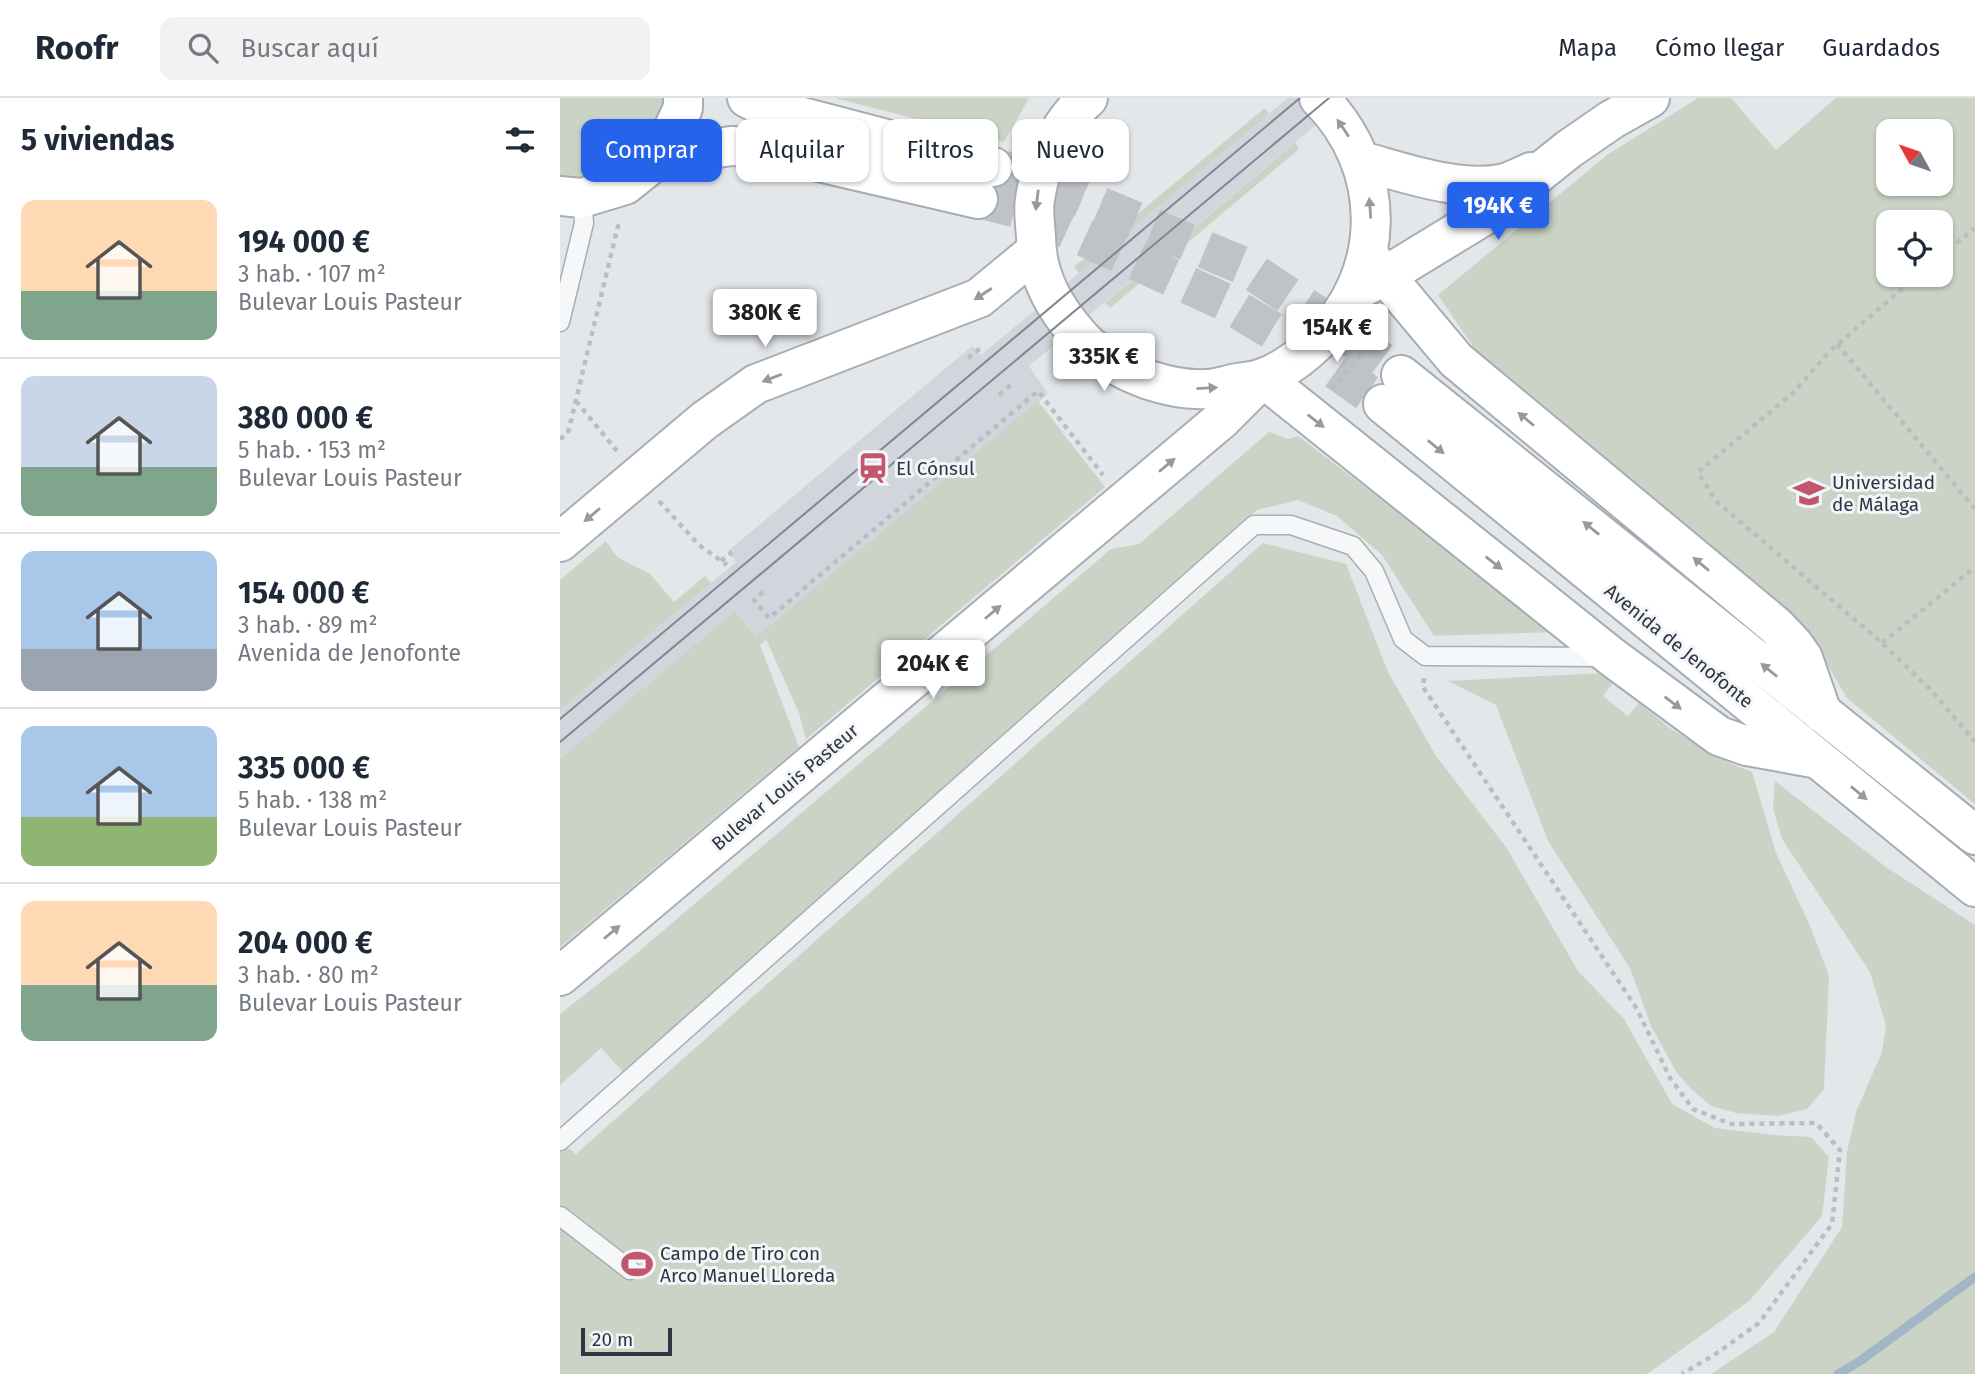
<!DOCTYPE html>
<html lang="es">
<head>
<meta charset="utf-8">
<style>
	body { margin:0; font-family:"Fira Sans",sans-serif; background:#f2f2f3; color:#1f2937; height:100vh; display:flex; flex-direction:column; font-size:26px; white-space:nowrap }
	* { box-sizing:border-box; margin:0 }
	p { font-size:23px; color:#747a83 }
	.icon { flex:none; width:38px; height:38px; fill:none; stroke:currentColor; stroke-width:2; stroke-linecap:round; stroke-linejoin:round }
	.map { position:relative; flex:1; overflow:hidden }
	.panel { display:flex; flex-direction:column; background:#fff; width:560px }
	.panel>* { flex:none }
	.top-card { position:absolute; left:21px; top:21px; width:665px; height:63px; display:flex; gap:14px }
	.needle { width:46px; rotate:310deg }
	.buttons { position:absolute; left:1316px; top:21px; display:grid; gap:14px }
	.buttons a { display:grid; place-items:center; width:77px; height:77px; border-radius:14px; background:#fff; box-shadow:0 2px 5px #0004; font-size:35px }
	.scale { position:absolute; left:21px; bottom:18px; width:91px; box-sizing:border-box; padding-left:7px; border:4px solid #2d3541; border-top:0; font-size:19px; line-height:24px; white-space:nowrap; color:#2d3541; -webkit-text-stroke:5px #f3f5f8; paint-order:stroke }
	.price { position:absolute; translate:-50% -60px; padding:0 16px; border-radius:7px; background:#fff; color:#222; font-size:23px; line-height:46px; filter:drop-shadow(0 2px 4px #0008) }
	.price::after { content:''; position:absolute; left:50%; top:42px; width:21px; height:16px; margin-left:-10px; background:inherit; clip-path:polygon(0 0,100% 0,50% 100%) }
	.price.active { background:#2563eb; color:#fff }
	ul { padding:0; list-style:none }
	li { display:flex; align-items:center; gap:21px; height:175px; padding:0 21px }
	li+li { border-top:2px solid #e0e1e3 }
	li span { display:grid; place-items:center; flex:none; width:196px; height:140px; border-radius:14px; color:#555 }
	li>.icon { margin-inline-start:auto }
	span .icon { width:84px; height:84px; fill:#fffc; stroke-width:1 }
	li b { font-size:30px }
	h2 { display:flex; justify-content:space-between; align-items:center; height:84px; padding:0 21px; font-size:30px }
	.chip { padding:0 24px; border-radius:14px; background:#fff; box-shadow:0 2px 5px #0004; font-size:24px; line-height:63px }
	.chip.active { background:#2563eb; color:#fff }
	header { display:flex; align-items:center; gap:42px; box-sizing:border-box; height:98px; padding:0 35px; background:#fff; border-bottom:2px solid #e0e1e3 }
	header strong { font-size:33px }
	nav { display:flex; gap:38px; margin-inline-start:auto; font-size:24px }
	.search { width:490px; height:63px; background:#f2f2f3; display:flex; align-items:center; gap:18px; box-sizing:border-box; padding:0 24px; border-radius:14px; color:#747a83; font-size:26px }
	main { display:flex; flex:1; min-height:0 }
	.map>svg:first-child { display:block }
	.built { fill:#d2d6dc }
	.green { fill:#cad3c6; fill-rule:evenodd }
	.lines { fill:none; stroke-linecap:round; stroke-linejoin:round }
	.stream { stroke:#a2b6c6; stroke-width:9 }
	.primary-tunnel { stroke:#bfc3c8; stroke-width:38; stroke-dasharray:38 19; stroke-linecap:butt }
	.lane-casing { stroke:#a9aeb4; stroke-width:21 }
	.secondary-casing { stroke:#a9aeb4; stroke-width:42 }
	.primary-casing { stroke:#a4acb5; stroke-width:42 }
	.path { stroke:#babdc2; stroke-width:4.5; stroke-dasharray:5 5; stroke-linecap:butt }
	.lane { stroke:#f6f7f9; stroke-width:18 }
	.secondary { stroke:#fff; stroke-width:38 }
	.primary { stroke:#fff; stroke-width:38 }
	.tram { stroke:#7e8792; stroke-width:2 }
	.oneway { fill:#969aa0 }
	.labels { text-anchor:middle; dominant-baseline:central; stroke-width:6; stroke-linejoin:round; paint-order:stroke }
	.poi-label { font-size:19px; fill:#2d3541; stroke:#f3f5f8; text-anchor:start }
	.street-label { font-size:19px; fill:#2d3541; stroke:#f3f5f8 }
</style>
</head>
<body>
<header>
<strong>Roofr</strong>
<div class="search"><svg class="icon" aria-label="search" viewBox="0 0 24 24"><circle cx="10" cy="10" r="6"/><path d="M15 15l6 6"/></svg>Buscar aquí</div>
<nav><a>Mapa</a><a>Cómo llegar</a><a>Guardados</a></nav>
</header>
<main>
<section class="panel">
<h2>5 viviendas<svg class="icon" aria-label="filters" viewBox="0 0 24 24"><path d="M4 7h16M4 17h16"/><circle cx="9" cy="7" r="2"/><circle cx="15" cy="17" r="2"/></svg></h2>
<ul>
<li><span style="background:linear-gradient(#ffd9b3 65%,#7fa58c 0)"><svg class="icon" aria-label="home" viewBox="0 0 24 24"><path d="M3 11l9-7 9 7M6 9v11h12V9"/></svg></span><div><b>194 000 €</b><p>3 hab. · 107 m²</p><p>Bulevar Louis Pasteur</p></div></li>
<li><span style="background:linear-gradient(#c9d6e8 65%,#7fa58c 0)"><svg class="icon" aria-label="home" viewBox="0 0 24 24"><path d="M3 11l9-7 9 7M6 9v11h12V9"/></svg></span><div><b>380 000 €</b><p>5 hab. · 153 m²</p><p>Bulevar Louis Pasteur</p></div></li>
<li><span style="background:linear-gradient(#a9c7e8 70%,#9aa5b1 0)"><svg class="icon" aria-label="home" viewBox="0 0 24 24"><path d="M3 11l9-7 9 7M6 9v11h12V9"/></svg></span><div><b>154 000 €</b><p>3 hab. · 89 m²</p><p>Avenida de Jenofonte</p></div></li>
<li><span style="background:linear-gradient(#a9c7e8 65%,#8fb573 0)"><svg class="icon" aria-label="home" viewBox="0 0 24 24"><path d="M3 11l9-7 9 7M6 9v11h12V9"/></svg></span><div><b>335 000 €</b><p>5 hab. · 138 m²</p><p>Bulevar Louis Pasteur</p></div></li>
<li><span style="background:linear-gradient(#ffd9b3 60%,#7fa58c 0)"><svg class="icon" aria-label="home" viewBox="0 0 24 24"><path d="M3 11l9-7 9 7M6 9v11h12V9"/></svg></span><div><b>204 000 €</b><p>3 hab. · 80 m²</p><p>Bulevar Louis Pasteur</p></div></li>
</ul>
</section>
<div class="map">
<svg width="1415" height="1276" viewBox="0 0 1415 1276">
	<rect width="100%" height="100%" fill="#e4e7ea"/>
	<path class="built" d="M728 0H788L469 268 488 296 196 539 176 514 0 661V612L176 464 168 453 412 248 421 257Z"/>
	<path class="green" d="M0 0H104C97 50 50 85 0 80Z
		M275 0H469L444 44Z
		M1138 0H1171L1216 52 1276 0H1415V706L1287 600 1245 529 921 260 878 197 1047 57ZM1328 33H1381V86H1328ZM1328 124H1381V177H1328Z
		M705 10 709 16 519 175 514 169Z
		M735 45 739 51 550 210 545 205Z
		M478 303 545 389 246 641 239 615 206 541 200 547 239 649 0 849V661L175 513 196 539Z
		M709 334 728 341 738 338 996 534 874 538 822 457 777 418 738 402 697 412 64 975 41 950 0 987V916L70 861 551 451 579 446Z
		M46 443 57 459 90 476 114 504 145 478 151 485 0 612V482Z
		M703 445 786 466 828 574 876 658 946 749 1018 873 1064 921 1112 1006 1155 1030 1214 1037 1251 1039 1269 1059 1262 1118 1189 1203 1087 1276H0V1044L16 1056Z
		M1043 575 1054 584 1043 598 1068 618 1079 605 1111 631 1172 666 1192 674 1216 755 1251 830 1269 878 1264 991 1247 1011 1218 1018 1176 1015 1151 1008 1132 992 1117 975 1091 928 1070 870 988 743 936 607 888 583Z
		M1215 683 1326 769 1415 827V1276H1151L1214 1234 1282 1129 1287 1054 1296 1014 1322 954 1326 927 1310 874 1222 741 1213 711Z"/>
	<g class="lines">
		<path class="stream" d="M1278 1276 1300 1263 1415 1179"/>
		<path class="primary-tunnel" d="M433 69 472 79 684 168 786 236 841 277
			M418 101 466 113 665 204 764 264 823 306"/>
		<defs>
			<path id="lane" d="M0 224 24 125 22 100
				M0 1043 694 427H731L793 448 814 473 843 541 865 558 1042 559
				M0 1118 70 1172"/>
			<path id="secondary" d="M528 0C500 23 480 65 475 101 473 112 475 126 476 138 476 179 495 211 522 241 541 261 564 273 589 282 607 288 627 292 646 291 656 291 667 287 677 285 686 284 695 283 703 280 723 273 741 259 756 245 828 178 829 70 759 0
				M801 63C843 74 897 94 941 86 951 84 962 78 971 74
				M798 192 825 178 930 114 1009 51 1051 22 1090 0
				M0 444 145 322 196 286 419 200 476 153
				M0 878 661 322 703 280"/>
			<path id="primary" d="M187 0 208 10 433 69
				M100 59 171 48 194 49 418 101
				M0 98 22 100 65 87 100 59 123 10V0
				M808 157 896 262 1216 528 1234 547 1243 560 1262 615
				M841 277 1415 737
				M703 280 1052 559 1159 638 1187 648 1253 660
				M823 306 1415 789"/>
		</defs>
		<use href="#lane" class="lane-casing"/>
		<use href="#secondary" class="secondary-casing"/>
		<use href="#primary" class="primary-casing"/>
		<path class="path" d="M1381 158 1415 130
			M1358 177 1270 253 1232 296 1138 374 1156 403 1322 545 1371 592 1415 644
			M1277 246 1415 411
			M408 260 423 248
			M772 291 825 228
			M439 297 453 285
			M16 303 57 353
			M0 341 8 335 58 128 61 126
			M99 403 139 447 167 467
			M161 463 172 454
			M203 494 194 502 209 520 478 293 543 377
			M1322 545 1415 469
			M864 580 863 589 1077 911 1110 980 1133 1011 1171 1026 1256 1025 1280 1052 1272 1126 1199 1225 1157 1255 1122 1276"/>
		<use href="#lane" class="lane"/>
		<use href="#secondary" class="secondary"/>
		<use href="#primary" class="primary"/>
		<path class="tram" d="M0 621 740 0
			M0 644 769 0"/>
	</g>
	<defs><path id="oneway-solid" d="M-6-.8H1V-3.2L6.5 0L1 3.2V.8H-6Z" transform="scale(1.75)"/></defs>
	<g class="oneway">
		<use href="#oneway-solid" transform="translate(783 30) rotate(-124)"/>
		<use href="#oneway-solid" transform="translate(477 102) rotate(97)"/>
		<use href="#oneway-solid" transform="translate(810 110) rotate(-94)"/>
		<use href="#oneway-solid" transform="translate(423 196) rotate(147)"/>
		<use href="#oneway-solid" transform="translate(212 280) rotate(159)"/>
		<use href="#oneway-solid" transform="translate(647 290) rotate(-3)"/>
		<use href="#oneway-solid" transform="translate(966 321) rotate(-140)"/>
		<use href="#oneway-solid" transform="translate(756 323) rotate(38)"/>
		<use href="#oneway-solid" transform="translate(876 349) rotate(39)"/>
		<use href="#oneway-solid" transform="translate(607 367) rotate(-40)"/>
		<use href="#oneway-solid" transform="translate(32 417) rotate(140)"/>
		<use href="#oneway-solid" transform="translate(1031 430) rotate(-141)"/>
		<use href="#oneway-solid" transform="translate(934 465) rotate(38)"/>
		<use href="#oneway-solid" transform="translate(1141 466) rotate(-140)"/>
		<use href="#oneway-solid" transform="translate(433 514) rotate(-40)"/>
		<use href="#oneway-solid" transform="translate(1209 572) rotate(-141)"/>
		<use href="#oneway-solid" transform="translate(1113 605) rotate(37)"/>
		<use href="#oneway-solid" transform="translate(1299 695) rotate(39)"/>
		<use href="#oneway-solid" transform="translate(52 834) rotate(-40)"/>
	</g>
	<defs>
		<symbol id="station-bare" viewBox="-9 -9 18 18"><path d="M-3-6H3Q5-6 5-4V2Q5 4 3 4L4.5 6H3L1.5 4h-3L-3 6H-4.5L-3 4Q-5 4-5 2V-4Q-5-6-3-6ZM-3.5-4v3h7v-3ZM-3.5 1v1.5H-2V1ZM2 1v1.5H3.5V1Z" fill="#c1566d" stroke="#f3f5f8" stroke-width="2.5" paint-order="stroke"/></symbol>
		<symbol id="university-bare" viewBox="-9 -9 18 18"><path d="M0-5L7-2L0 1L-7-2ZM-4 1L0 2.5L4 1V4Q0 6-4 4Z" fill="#c1566d" stroke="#f3f5f8" stroke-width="2.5" paint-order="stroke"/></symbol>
		<symbol id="stadium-bare" viewBox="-9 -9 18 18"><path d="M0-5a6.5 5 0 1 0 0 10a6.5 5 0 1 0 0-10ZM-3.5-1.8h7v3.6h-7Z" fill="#c1566d" stroke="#f3f5f8" stroke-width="2.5" paint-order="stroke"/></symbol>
	</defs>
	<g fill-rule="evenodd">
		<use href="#station-bare" x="291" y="348" width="44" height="44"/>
		<use href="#university-bare" x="1227" y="373" width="44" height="44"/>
		<use href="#stadium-bare" x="55" y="1144" width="44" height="44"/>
	</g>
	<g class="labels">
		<g class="poi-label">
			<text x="336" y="370">El Cónsul</text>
			<text x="1272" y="384">Universidad<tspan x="1272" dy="22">de Málaga</tspan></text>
			<text x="100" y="1155">Campo de Tiro con<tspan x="100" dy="22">Arco Manuel Lloreda</tspan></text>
		</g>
		<g class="street-label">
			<text transform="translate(1119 548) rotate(39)">Avenida de Jenofonte</text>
			<text transform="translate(225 689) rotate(-40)">Bulevar Louis Pasteur</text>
		</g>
	</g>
</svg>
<div class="buttons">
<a><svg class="needle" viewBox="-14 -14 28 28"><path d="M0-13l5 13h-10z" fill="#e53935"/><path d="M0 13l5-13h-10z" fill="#747a83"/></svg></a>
<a><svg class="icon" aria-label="locate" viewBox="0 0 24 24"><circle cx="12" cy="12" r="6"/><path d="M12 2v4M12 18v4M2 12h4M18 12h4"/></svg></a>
</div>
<div class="scale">20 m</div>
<b class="price active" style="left:938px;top:144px">194K €</b>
<b class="price" style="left:205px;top:251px">380K €</b>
<b class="price" style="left:777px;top:266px">154K €</b>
<b class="price" style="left:544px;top:295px">335K €</b>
<b class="price" style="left:373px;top:602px">204K €</b>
<div class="top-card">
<a class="chip active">Comprar</a>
<a class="chip">Alquilar</a>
<a class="chip">Filtros</a>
<a class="chip">Nuevo</a>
</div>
</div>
</main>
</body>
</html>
